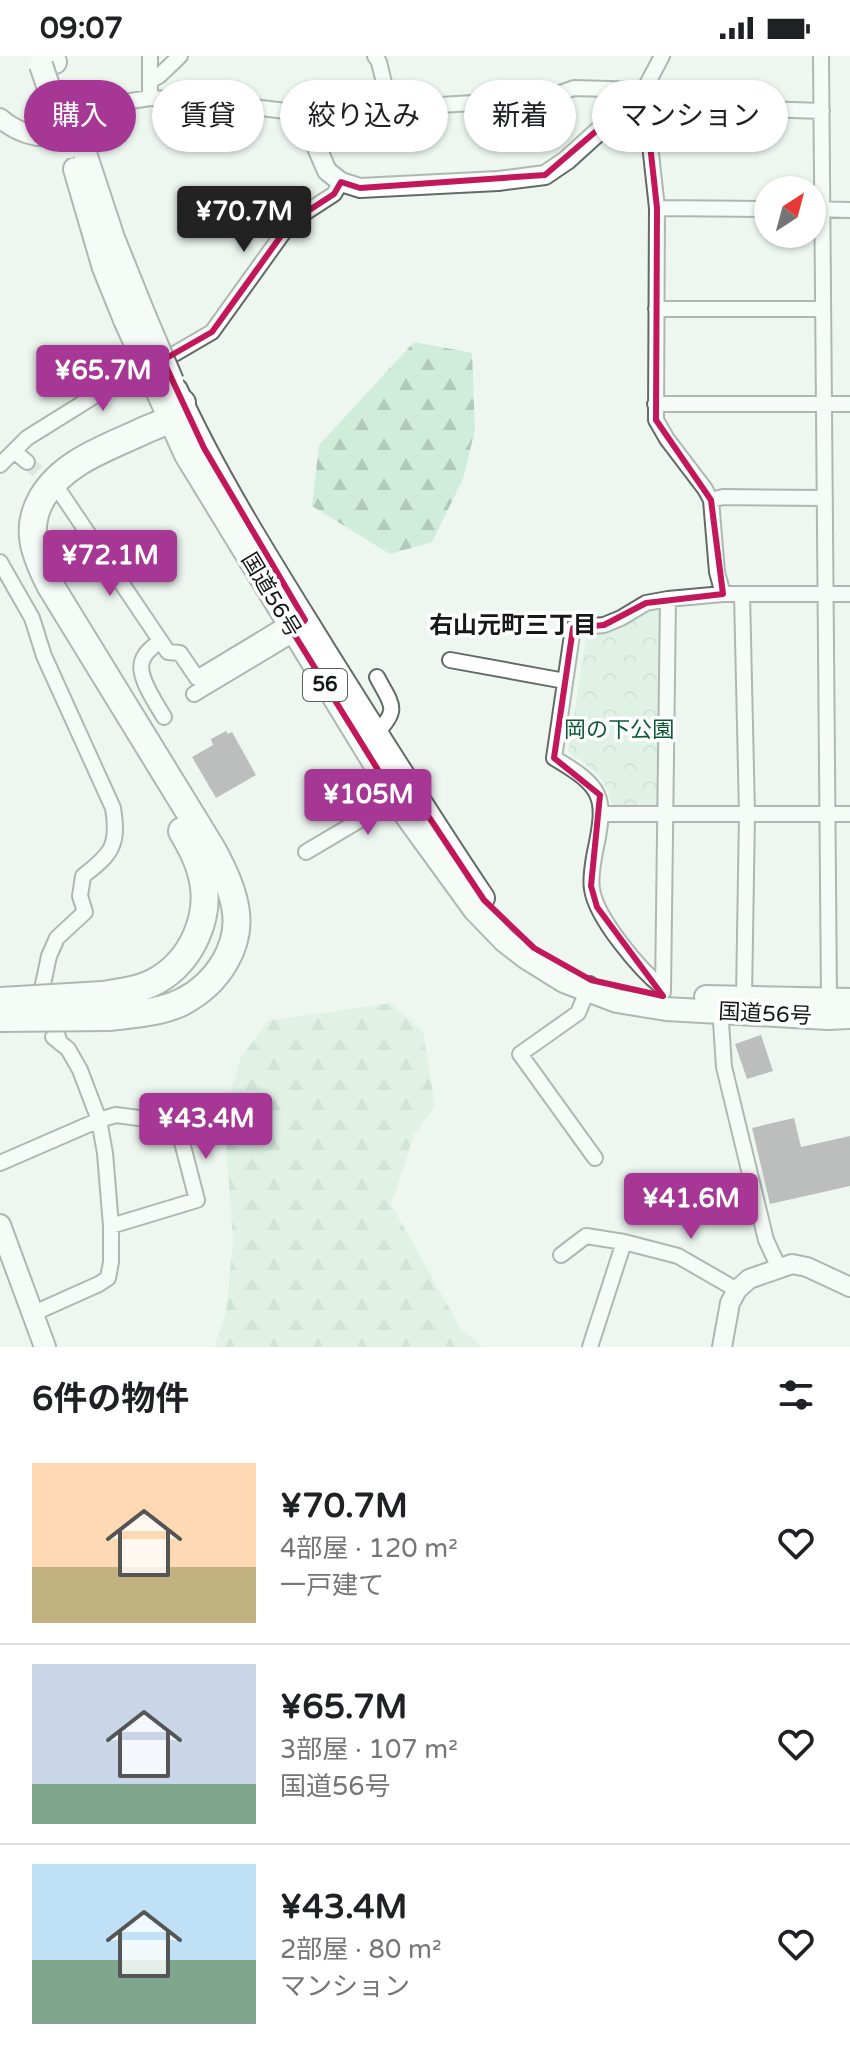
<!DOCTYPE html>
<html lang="ja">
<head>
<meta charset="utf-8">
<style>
	body { margin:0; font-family:"Varela Round","Noto Sans JP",sans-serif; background:#f2f2f2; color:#202124; height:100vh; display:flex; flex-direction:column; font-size:30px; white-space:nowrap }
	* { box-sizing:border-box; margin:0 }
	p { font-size:26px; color:#757577 }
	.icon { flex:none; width:44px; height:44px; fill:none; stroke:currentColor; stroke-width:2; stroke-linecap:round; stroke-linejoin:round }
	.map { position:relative; height:1291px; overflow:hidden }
	.side { display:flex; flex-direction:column; background:#fff; flex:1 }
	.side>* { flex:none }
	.banner { position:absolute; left:24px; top:24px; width:802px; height:72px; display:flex; gap:16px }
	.needle { width:52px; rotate:36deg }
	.controls { position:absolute; left:754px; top:120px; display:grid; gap:16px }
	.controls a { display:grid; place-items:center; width:72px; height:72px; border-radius:50%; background:#fff; box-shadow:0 2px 6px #0004; font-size:40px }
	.price { position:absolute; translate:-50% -68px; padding:0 18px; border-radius:8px; background:#a73794; color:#fff; font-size:26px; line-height:52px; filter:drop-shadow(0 2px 4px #0008) }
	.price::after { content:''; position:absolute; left:50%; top:48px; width:24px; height:18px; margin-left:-12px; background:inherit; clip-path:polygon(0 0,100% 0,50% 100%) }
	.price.on { background:#222; color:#fff }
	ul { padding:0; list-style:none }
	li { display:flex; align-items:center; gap:24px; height:200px; padding:0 32px }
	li+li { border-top:2px solid #e0e0e0 }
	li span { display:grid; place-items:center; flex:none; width:224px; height:160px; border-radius:0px; color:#555 }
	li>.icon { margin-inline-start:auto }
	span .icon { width:96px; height:96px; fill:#fffc; stroke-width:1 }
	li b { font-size:34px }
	h2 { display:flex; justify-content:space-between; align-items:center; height:96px; padding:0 32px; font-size:34px }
	.pill { padding:0 28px; border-radius:36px; background:#fff; box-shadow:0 2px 6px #0004; font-size:28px; line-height:72px }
	.pill.on { background:#a73794; color:#fff }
	.status { display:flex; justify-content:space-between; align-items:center; height:56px; padding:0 40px; background:#fff; direction:ltr }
	.status svg { height:22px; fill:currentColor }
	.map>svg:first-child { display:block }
	.forest { fill:url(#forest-firs) }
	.park { fill:url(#park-crowns) }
	.building { fill:#81787e }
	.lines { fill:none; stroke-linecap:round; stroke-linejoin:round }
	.minor-tunnel { stroke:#cdd6cf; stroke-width:14; stroke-dasharray:14 7; stroke-linecap:butt }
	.minor-casing { stroke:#626b65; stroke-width:18 }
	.tertiary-casing { stroke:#626b65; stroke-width:22 }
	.secondary-casing { stroke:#626b65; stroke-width:24 }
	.trunk-casing { stroke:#626b65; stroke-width:26 }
	.motorway-casing { stroke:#626b65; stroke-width:30 }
	.minor { stroke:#fff; stroke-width:14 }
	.tertiary { stroke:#fff; stroke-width:18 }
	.secondary { stroke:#fff; stroke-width:20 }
	.trunk { stroke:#fff; stroke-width:22 }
	.motorway { stroke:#fff; stroke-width:26 }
	.trunk-bridge-casing { stroke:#626b65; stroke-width:26; stroke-linecap:butt }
	.motorway-bridge-casing { stroke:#626b65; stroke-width:30; stroke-linecap:butt }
	.trunk-bridge { stroke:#fff; stroke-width:22 }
	.motorway-bridge { stroke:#fff; stroke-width:26 }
	.marked { fill:none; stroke:#c2185b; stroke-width:6; stroke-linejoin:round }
	.labels { text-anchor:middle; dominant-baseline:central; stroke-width:7; stroke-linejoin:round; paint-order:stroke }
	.shield { fill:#fff; stroke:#5b5e5d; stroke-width:2 }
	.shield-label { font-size:20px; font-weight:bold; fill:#151917 }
	.street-label { font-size:22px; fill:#151917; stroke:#fff }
	.park-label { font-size:22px; fill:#0c5936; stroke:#fff }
	.neighbourhood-label { font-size:24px; font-weight:bold; fill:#151917; stroke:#fff }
</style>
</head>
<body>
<div class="status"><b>09:07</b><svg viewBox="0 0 49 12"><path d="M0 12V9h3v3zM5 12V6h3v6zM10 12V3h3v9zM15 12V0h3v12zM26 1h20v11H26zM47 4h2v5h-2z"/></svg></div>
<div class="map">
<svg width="850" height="1291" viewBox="0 0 850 1291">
	<defs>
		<pattern id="forest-firs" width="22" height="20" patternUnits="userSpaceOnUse" patternTransform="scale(2)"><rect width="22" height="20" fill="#d0ecda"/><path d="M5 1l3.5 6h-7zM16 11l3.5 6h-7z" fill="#b2caba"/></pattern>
		<pattern id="park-crowns" width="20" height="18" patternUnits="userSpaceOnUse" patternTransform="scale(2)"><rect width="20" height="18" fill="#d0ecda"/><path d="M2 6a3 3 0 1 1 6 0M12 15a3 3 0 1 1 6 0" fill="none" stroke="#b2caba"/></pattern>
	</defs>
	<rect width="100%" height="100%" fill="#edf7f0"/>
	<path class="forest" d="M414 286 472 297 475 374 463 423 432 486 390 498 312 450 319 389Z
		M391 947 423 976 435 1050 414 1079 391 1148 461 1273 483 1291H214L226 1256 233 1185 224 1061 240 1003 268 965Z"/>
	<path class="park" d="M667 550 666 751 612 750C608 723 590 711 568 696L587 576 623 568 650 553Z"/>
	<path class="building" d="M226 675 228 678 232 676 256 719 216 742 192 701 213 689 211 683Z
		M761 979 773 1015 747 1023 735 988Z
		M794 1062 801 1091 850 1080V1130L770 1148 752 1072Z"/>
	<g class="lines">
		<path class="minor-tunnel" d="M27 406 57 433"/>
		<defs>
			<path id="minor" d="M375 0 379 6 390 52
				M662 0 644 34 657 152 656 364 667 383 705 433 711 444 717 516 723 538
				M821 0 829 944
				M150 25 159 20 180 0
				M150 42V0
				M645 49 822 55
				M79 64 94 54 111 48 150 42 196 44 302 57 491 46 527 49 574 32 644 34
				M657 152 768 153
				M812 153 850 154
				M656 253H823
				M655 348H850
				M14 395 27 406
				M0 409 27 382 112 329 176 297 212 276 291 166 334 138 341 126
				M60 436 168 596 180 597 197 622 288 567 294 566
				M711 444 723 441 825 442
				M0 506 32 562 44 600 113 752C119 789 112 798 83 820L80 840 85 856 57 882 49 900 42 933 60 987
				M742 538 747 758 744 941 721 966 724 1011 766 1184 779 1212
				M160 585C154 590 146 595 143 603 135 618 156 647 164 661
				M450 604 565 625
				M194 638 294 578 300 571
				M376 677C401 653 391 648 377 621
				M602 758H850
				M306 796 402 739
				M590 928 578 957 520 998 595 1102
				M663 932C640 914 596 862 592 833 590 822 593 807 595 796 607 740 603 731 554 702L573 572 604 569 621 562 646 547 668 543 723 538H850
				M663 936 668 543
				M0 1107 99 1064 116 1059 177 1067 197 1144 111 1170
				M561 1199 586 1180 624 1186 678 1200 737 1234
				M32 1258 99 1228 108 1222 111 1206V1170L105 1097 99 1064 80 1014 68 993 53 981
				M590 1291 624 1186"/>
			<path id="tertiary" d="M302 57 327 115 341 126 360 132 498 125 545 119 567 104 644 34
				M0 62C14 74 37 85 56 78 64 74 72 69 79 64
				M722 1291 730 1247 737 1234 749 1223 792 1208 807 1211 850 1231"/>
			<path id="secondary" d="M0 1169 45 1291"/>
			<path id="trunk" d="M53 0 55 6
				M80 82 113 182 144 259
				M75 113 104 212 125 264
				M156 332 186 399 406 759 475 854 505 885 527 902 564 925 617 945 666 953 828 962 850 961
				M176 334C217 424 272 510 324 594 376 677 428 760 483 842
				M706 941 850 944"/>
			<path id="motorway" d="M103 939C121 936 140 934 156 925 192 905 212 860 202 820 198 803 190 789 182 775
				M109 961C133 958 160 957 182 946 217 928 243 890 235 850 231 829 222 811 212 793L50 529C35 499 24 473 42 442 63 406 107 392 143 375 151 371 163 368 170 362 175 358 179 352 182 347"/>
		</defs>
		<use href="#minor" class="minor-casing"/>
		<use href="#tertiary" class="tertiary-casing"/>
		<use href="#secondary" class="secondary-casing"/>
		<use href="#trunk" class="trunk-casing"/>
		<use href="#motorway" class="motorway-casing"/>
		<use href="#minor" class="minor"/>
		<use href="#tertiary" class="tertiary"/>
		<use href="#secondary" class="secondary"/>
		<use href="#trunk" class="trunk"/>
		<use href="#motorway" class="motorway"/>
		<defs>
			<path id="trunk-bridge" d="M41 9 69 91
				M144 259 172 325
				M125 264 156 332"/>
			<path id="motorway-bridge" d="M0 945 103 939
				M0 962 109 961"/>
		</defs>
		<use href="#trunk-bridge" class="trunk-bridge-casing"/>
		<use href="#motorway-bridge" class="motorway-bridge-casing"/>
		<use href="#trunk-bridge" class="trunk-bridge"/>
		<use href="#motorway-bridge" class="motorway-bridge"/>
	</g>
	<path d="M0 0H850V1291H0ZM644 34 657 152 656 364 711 444 723 538 646 547 604 569 573 572 554 702 600 739 591 830 597 851 663 940 591 924 534 892 484 844 411 734 396 743 294 578 305 564 204 392 163 304 212 276 291 166 334 138 341 126 360 132 545 119Z" fill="#edf7f0" fill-opacity=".55" fill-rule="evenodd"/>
	<path class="marked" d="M644 34 657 152 656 364 711 444 723 538 646 547 604 569 573 572 554 702 600 739 591 830 597 851 663 940 591 924 534 892 484 844 411 734 396 743 294 578 305 564 204 392 163 304 212 276 291 166 334 138 341 126 360 132 545 119Z"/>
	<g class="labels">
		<rect class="shield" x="303" y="613" width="44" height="32" rx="6"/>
		<g class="shield-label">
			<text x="325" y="629">56</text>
		</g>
		<g class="street-label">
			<text transform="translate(271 539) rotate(59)">国道56号</text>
			<text transform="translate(765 958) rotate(3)">国道56号</text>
		</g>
		<g class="park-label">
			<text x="619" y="674">岡の下公園</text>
		</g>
		<g class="neighbourhood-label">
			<text x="513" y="569">右山元町三丁目</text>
		</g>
	</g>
</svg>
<div class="controls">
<a><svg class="needle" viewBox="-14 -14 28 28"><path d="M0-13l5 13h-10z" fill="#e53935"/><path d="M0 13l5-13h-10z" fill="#757577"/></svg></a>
</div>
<b class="price on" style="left:244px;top:198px">¥70.7M</b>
<b class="price" style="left:103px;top:357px">¥65.7M</b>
<b class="price" style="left:110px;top:542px">¥72.1M</b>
<b class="price" style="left:368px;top:781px">¥105M</b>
<b class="price" style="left:206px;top:1105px">¥43.4M</b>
<b class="price" style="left:691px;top:1185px">¥41.6M</b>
<div class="banner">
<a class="pill on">購入</a>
<a class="pill">賃貸</a>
<a class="pill">絞り込み</a>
<a class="pill">新着</a>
<a class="pill">マンション</a>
</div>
</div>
<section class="side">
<h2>6件の物件<svg class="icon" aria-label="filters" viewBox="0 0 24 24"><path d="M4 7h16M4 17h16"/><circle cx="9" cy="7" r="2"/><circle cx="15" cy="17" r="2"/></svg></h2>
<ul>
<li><span style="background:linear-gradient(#ffd9b3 65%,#c2b280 0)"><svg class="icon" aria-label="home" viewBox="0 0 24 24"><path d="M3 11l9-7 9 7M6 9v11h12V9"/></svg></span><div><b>¥70.7M</b><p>4部屋 · 120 m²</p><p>一戸建て</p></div><svg class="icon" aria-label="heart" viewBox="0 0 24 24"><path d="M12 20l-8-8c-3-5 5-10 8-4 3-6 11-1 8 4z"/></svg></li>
<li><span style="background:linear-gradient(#c9d6e8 75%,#7fa58c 0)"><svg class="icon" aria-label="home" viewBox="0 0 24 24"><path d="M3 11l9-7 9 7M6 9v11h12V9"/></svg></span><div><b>¥65.7M</b><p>3部屋 · 107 m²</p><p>国道56号</p></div><svg class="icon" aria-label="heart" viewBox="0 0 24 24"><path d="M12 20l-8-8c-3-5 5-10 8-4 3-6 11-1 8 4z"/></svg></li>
<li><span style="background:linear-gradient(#bfe0f5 60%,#7fa58c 0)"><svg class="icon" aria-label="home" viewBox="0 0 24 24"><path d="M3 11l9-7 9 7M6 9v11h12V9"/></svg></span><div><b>¥43.4M</b><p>2部屋 · 80 m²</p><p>マンション</p></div><svg class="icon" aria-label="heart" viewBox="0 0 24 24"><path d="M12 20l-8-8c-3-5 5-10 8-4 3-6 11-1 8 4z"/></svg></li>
</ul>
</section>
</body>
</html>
